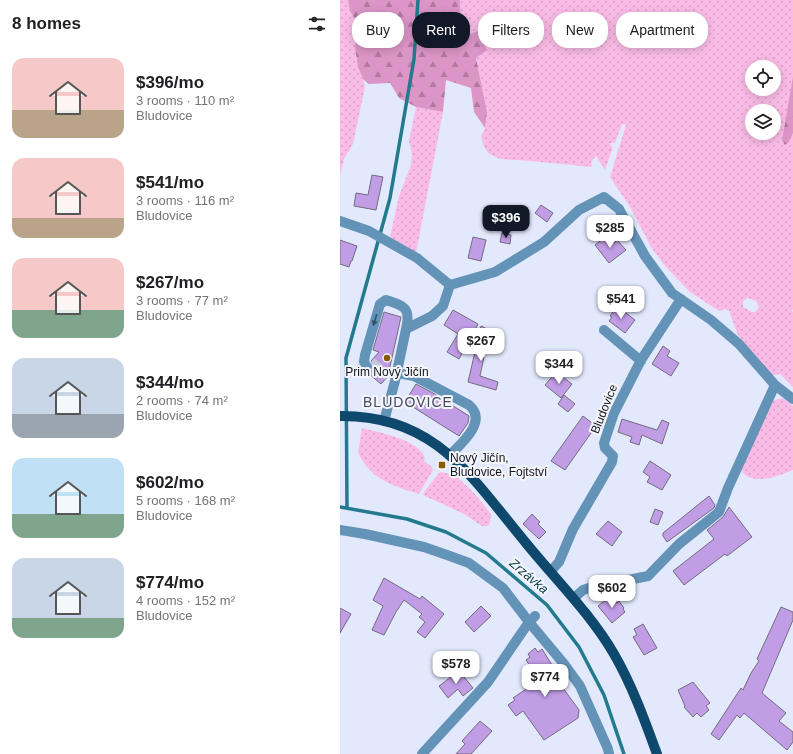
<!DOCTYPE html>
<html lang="en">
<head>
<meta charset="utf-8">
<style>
	body { margin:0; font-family:Helvetica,sans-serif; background:#f2f2f2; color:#202124; height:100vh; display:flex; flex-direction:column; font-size:15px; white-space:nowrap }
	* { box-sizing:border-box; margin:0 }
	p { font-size:13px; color:#757577 }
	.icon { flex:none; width:22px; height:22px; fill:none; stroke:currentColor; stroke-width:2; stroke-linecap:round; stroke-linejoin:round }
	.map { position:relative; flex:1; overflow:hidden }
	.sheet { display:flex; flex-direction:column; background:#fff; width:340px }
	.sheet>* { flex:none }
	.hud { position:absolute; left:12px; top:12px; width:380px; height:36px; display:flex; gap:8px }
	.controls { position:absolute; left:405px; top:60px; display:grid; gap:8px }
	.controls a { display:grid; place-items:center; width:36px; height:36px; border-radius:50%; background:#fff; box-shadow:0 2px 10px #0003; font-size:20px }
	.price { position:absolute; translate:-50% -34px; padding:0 9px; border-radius:8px; background:#fff; color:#222; font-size:13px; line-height:26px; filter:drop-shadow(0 1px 2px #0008) }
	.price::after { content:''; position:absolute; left:50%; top:24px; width:12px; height:9px; margin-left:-6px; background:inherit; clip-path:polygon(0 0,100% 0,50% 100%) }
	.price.on { background:#111827; color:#fff }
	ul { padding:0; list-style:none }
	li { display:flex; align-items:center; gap:12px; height:100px; padding:0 12px }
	li span { display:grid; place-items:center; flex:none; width:112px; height:80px; border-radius:12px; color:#555 }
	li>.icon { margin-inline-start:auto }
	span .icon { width:48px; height:48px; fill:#fffc; stroke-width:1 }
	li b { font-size:17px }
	h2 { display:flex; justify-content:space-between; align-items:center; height:48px; padding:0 12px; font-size:17px }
	.chip { padding:0 14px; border-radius:16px; background:#fff; box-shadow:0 2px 10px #0003; font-size:14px; line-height:36px }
	.chip.on { background:#111827; color:#fff }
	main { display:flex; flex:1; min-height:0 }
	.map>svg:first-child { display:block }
	.green { fill:url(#green-dots); fill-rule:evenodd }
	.forest { fill:url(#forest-firs) }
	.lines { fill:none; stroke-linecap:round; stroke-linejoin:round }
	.stream { stroke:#237a8c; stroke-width:3.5 }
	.building { fill:#c09de5; stroke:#756b81 }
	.minor-tunnel { stroke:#c4c9db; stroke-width:10; stroke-dasharray:10 5; stroke-linecap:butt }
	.minor { stroke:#6493b8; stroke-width:10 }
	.major { stroke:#0e486d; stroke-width:10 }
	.oneway { fill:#374e63 }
	.poi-dot { fill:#8a5a00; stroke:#f5f6fc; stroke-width:1.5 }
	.labels { text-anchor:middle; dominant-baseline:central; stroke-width:4; stroke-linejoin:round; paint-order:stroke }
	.poi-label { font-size:12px; fill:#13151d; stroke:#f5f6fc }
	.street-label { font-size:12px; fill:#13151d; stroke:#f5f6fc }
	.water-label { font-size:13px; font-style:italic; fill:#033b44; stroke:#f5f6fc }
	.quarter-label { font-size:14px; letter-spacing:1px; fill:#44495e; stroke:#f5f6fc }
</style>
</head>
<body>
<main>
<section class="sheet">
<h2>8 homes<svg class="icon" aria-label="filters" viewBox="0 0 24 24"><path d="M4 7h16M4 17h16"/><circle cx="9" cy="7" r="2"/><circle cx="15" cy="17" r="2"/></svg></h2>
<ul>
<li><span style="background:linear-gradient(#f6c9c9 65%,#b9a48a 0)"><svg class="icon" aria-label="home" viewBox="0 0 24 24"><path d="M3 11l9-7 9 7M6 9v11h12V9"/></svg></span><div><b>$396/mo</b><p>3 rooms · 110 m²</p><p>Bludovice</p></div></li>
<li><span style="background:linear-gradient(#f6c9c9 75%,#b9a48a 0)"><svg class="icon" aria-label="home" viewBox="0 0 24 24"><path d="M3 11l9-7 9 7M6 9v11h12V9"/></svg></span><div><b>$541/mo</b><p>3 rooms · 116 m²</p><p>Bludovice</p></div></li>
<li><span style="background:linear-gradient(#f6c9c9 65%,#7fa58c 0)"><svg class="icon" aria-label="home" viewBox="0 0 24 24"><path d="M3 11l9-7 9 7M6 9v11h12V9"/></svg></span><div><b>$267/mo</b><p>3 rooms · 77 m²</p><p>Bludovice</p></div></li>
<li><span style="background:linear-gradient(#c9d6e8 70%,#9aa5b1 0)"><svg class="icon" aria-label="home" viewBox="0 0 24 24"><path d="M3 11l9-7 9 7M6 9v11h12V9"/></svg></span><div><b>$344/mo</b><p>2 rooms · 74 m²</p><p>Bludovice</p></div></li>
<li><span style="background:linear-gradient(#bfe0f5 70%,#7fa58c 0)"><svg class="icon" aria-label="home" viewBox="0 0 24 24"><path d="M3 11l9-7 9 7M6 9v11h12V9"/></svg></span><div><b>$602/mo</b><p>5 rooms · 168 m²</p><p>Bludovice</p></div></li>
<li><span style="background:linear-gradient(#c9d6e8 75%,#7fa58c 0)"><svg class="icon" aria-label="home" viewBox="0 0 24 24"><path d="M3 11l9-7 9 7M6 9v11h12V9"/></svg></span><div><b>$774/mo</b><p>4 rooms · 152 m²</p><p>Bludovice</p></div></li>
</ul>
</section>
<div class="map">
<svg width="453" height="754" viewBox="0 0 453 754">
	<defs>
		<pattern id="green-dots" width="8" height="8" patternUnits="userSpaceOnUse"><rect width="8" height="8" fill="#fabce7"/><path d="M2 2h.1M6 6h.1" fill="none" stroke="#d5a1c6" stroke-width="1.8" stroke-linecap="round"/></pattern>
		<pattern id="forest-firs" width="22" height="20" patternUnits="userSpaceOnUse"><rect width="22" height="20" fill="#dc95c7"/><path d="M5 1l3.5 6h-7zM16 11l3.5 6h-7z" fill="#b178a1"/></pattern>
	</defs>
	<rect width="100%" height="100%" fill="#e3e9fd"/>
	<path class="green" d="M0 0H8L10 11 18 25 15 48 16 56 18 67 23 79 25 87 13 144 4 159 0 176Z
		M120 0H453V76L445 145 449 142 453 133V309L452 311 453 312V387L440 374 434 375 428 374 398 335 389 311 385 309 379 311 350 292 325 266 311 247 290 207 270 177 286 125 282 124 275 143H271L270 145 273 147 265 170 256 156 251 162 252 167 191 161 160 159 149 154 144 147 141 137 145 128 147 112 136 58 146 51 122 38ZM412 67H434V89H412ZM412 111H434V133H412ZM408 298 416 301 419 307 415 312H412L403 307V301Z
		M76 107 103 112 76 253 50 237 59 196 71 165 72 155 69 141Z
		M443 398 453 406V470C439 476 410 487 401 470L431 401Z
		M22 428C38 432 80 440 85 458L84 461 92 467 93 470 79 494C51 485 32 480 18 453Z
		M100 472 110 474V477L113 479 116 476 135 494 151 514 150 523 148 526H142L124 514 83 495 86 489Z"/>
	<path class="forest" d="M8 0H120L122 38 142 29 146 51 136 58 147 112 145 128 134 112 131 88 106 80 103 112 76 107 59 98 50 83 29 84 23 79 18 67 15 48 18 25 10 11Z
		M186 25 195 29 197 35 194 42 182 47 160 40V32L174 35 177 30Z
		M453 76V133L449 142 445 145 442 141Z"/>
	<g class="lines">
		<path class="stream" d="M0 507 67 519 106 532 146 553 207 605 239 647 264 695 284 754
			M7 508 6 358 50 198 74 59 78 0"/>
	</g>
	<path class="building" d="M32 175 43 177 36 210 14 206 16 193 28 195Z
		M201 205 213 213 207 222 195 213Z
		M162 233 171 235 170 244 160 242Z
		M268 235 274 243 277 240 286 250 269 263 255 245Z
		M133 237 146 240 141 261 128 258Z
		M0 240 17 246 12 261H11L9 267 0 264Z
		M277 306 295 320 285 333 269 321 272 317 270 316Z
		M113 310 138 324 119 359 107 352 118 334 104 325Z
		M44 312 61 317 49 371 50 374 41 384 28 373 33 370V366L31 361 39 352 33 350Z
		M141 326 153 332 139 356 144 357 140 376 158 382 156 390 128 382Z
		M323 346 330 351 327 356 339 363 331 376 312 364Z
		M216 372 232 384 221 398 205 385Z
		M76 384 93 393 129 416 128 423 119 436 65 402Z
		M224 395 235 404 228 412 218 404Z
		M243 416 256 426 225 470 211 461Z
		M282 419 317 430 322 420 329 423 322 444 302 435 299 445 290 442 292 437 278 432Z
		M310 461 331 475 322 490 307 482 310 477 303 472Z
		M369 496 375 505 374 508 327 542 323 536V533Z
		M389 507 412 537 387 556 385 554 344 585 333 571 374 539 367 530 383 517Z
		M315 509 323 512 318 525 310 522Z
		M192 514 200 522 198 524 206 532 199 539 183 524Z
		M268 521 282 532 272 546 256 534Z
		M44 578 80 599 82 596 104 614 85 638 77 632 85 622 79 617 82 614 64 600 56 612 44 635 32 630 43 606 33 600Z
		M272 595 277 603 279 601 284 608 283 609 285 612 272 623 258 606Z
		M141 606 151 616 134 632 125 622Z
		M441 607 453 612V620L422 693 446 713 439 721 453 732V742L447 750 404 713 400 718 397 715 379 740 371 734 401 688 403 690 411 673 419 661 417 659Z
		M0 608 11 614 0 633Z
		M303 624 317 648 304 655 293 637 297 635 294 629Z
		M195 648 198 652 202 649 217 673 219 672 225 680 220 684 239 710 238 718 204 740 183 711 176 716 168 705 175 700 173 698 192 685 189 682 197 676 186 660 190 657 188 654Z
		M119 671 133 688 123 696 118 689 108 698 99 686Z
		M353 682 370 703 366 706 369 710 361 717 357 713 353 717 344 707 345 706 338 690Z
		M140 721 152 731 131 754H116L125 744 122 741Z"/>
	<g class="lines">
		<path class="minor-tunnel" d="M31 362 48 376"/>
		<path class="minor" d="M0 221 29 231 77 258 110 285
			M110 285 155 272 204 242 239 210 264 197 279 209 305 256 332 293 371 320 399 344 435 385 453 399
			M264 330 301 361
			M27 367 24 362 25 355 40 304 46 300C65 306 71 308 66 329
			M57 373 74 376 129 405C148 421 122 443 110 455
			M44 421 55 381 66 329 92 316 103 306 110 285
			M0 530 25 534 84 547 107 555 129 563 163 588 189 622 224 664 240 686 268 749 269 754
			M211 571 219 562 233 529 272 462 273 456 265 448 264 443 274 413 301 360 341 299
			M234 598 243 590 249 588 308 576 339 544 379 512 388 488 435 385
			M82 754 148 682 189 622 195 616"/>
		<path class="major" d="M0 416C96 415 131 477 186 543 216 580 250 613 274 654 292 685 305 721 317 754"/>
	</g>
	<defs><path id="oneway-solid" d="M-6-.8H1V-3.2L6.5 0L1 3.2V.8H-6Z"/></defs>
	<use class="oneway" href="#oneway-solid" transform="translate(35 320) rotate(106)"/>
	<g class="poi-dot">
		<circle cx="47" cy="358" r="4"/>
		<rect x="98" y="461" width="8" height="8" rx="2"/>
	</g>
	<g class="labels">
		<g class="poi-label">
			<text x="47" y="372">Prim Nový Jičín</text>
			<text x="110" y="458" text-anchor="start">Nový Jičín,<tspan x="110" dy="14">Bludovice, Fojtství</tspan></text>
		</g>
		<g class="street-label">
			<text transform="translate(264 409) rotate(-68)">Bludovice</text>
		</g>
		<g class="water-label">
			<text transform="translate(189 576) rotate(40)">Zrzávka</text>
		</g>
		<g class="quarter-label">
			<text x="68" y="402">BLUDOVICE</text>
		</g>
	</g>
</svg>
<div class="controls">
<a><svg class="icon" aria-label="locate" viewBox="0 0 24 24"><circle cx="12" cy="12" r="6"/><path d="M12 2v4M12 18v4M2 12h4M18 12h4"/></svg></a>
<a><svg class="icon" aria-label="layers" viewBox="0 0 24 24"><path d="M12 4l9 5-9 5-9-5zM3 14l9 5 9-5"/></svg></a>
</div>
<b class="price on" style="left:166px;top:239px">$396</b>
<b class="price" style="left:270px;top:249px">$285</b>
<b class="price" style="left:281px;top:320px">$541</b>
<b class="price" style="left:141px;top:362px">$267</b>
<b class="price" style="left:219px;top:385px">$344</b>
<b class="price" style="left:272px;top:609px">$602</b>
<b class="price" style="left:116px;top:685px">$578</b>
<b class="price" style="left:205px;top:698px">$774</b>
<div class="hud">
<a class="chip">Buy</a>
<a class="chip on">Rent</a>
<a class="chip">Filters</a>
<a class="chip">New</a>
<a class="chip">Apartment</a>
</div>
</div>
</main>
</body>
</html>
